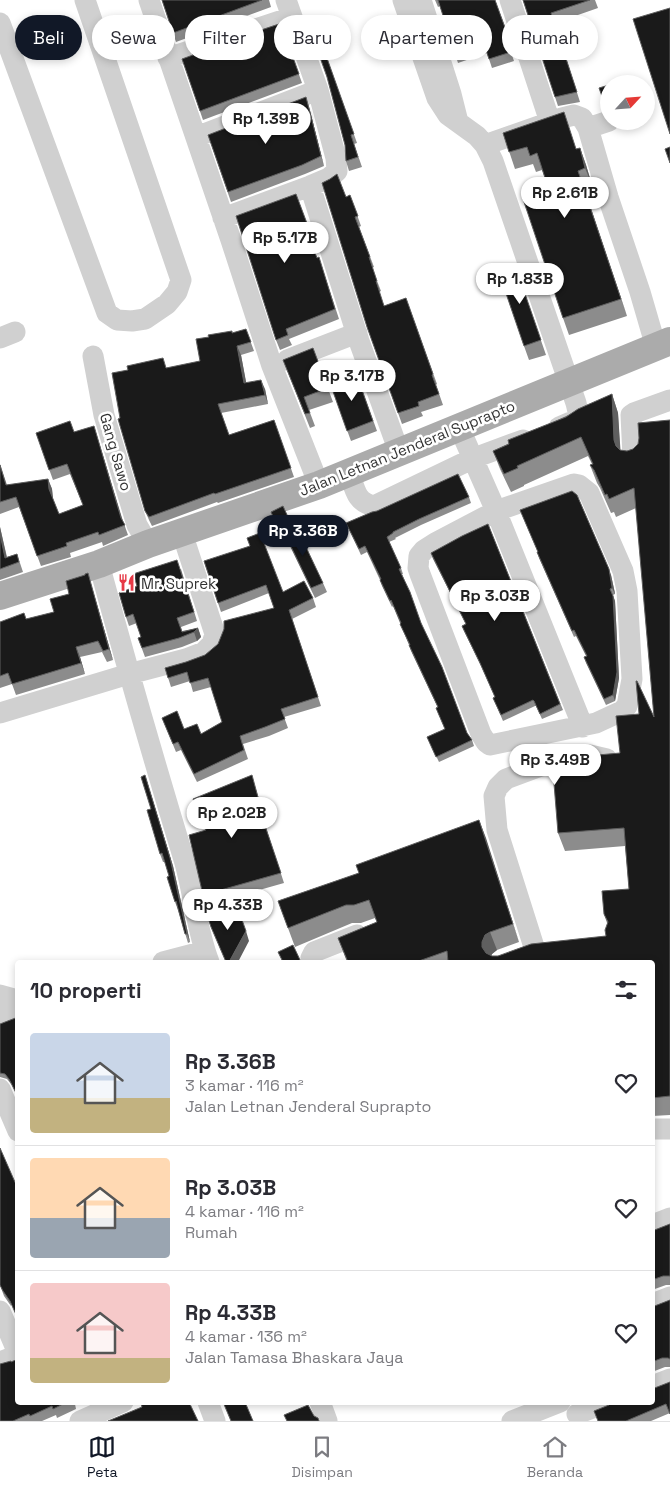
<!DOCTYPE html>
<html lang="id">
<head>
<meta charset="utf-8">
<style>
	body { margin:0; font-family:"Space Grotesk",sans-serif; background:#f2f2f3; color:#2b2b33; height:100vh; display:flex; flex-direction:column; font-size:19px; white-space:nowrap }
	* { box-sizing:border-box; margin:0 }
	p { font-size:16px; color:#7c7c81 }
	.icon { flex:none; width:28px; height:28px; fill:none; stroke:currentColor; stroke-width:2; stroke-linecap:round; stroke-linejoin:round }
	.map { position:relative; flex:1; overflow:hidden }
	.panel { position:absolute; left:15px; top:960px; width:640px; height:445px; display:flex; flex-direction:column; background:#fff; border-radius:5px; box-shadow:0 2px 8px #0003 }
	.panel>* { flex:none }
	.top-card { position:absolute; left:15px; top:15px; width:640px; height:45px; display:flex; gap:10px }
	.needle { width:32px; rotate:64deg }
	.fabs { position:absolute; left:600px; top:75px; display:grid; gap:10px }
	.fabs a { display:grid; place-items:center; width:55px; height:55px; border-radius:50%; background:#fff; box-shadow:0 2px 8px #0003; font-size:25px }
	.price { position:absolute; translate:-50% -42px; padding:0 11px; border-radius:18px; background:#fff; color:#222; font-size:16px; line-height:32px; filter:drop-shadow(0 1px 2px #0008) }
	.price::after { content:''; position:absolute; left:50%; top:30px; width:15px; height:11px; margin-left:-8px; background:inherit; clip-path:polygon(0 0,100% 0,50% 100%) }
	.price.current { background:#111827; color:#fff }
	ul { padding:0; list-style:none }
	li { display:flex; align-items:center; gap:15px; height:125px; padding:0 15px }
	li+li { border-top:1px solid #e1e1e2 }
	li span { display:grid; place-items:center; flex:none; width:140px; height:100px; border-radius:5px; color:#555 }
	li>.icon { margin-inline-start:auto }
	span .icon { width:60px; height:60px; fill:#fffc; stroke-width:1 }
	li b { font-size:21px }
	h2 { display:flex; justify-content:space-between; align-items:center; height:60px; padding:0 15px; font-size:21px }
	.chip { padding:0 18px; border-radius:22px; background:#fff; box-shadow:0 2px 8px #0003; font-size:18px; line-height:45px }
	.chip.current { background:#111827; color:#fff }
	.tabs { display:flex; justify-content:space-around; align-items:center; height:70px; border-top:1px solid #e1e1e2; background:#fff; font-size:14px; color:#7c7c81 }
	.tabs a { display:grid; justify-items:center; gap:2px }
	.tabs .current { color:#111827 }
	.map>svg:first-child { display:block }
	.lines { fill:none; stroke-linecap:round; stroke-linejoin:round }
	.minor { stroke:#d0d0d0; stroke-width:21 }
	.major { stroke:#ababab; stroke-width:28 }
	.wall { fill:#8c8c8c }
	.shaded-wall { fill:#5f5f5f }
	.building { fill:#1a1a1a; stroke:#5f5f5f }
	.labels { text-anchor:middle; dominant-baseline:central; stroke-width:5; stroke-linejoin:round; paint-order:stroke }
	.street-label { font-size:15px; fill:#333; stroke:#fff }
	.poi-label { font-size:15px; fill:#333; stroke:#fff; text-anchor:start }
</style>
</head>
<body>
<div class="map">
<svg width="670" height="1421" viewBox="0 0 670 1421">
	<rect width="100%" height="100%" fill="#fff"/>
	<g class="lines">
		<path class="minor" d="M149 0 231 240 272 366 319 485
			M403 0 437 98 448 115 477 136 485 145 493 161 576 403 579 416 575 420 559 427
			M421 0 451 94 457 118
			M510 0 550 122
			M0 23 107 313 117 320 132 321 145 319 167 304 177 292 181 280 85 0
			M168 58 292 17
			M588 128 609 121
			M196 137 318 90
			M485 145 562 118 574 115 582 118 588 128 608 197 640 292 656 347
			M310 186 359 341 399 452
			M223 218 310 186 329 178 337 171 336 158 318 90 286 0
			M0 338 15 332
			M93 356 104 415 137 525 148 544
			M287 360 357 333
			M459 427 496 511 583 727
			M633 457 631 415 634 413 670 400
			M349 472C355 488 355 502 374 506L474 458 523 440
			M574 484 579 485 589 493 623 571 627 591 632 679 627 706 622 711 596 723 490 745 486 742 481 734 420 574 418 568 419 556 424 550 435 543 496 511Z
			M99 564C126 664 155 764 185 863 194 896 197 931 209 962
			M0 713 129 674 186 659 204 652 212 644 215 634 182 533
			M535 950 497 830 494 796 498 787 506 779 541 766 579 756 590 755 607 759
			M163 962 205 951
			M313 962 311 958 314 952 357 935
			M0 995 18 1000
			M0 1014 18 1009
			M0 1089 18 1131
			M652 1129H670
			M652 1225 670 1218
			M652 1304 670 1297
			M0 1311 18 1353
			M0 1362 18 1355
			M652 1386 670 1379
			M208 1402 215 1421
			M320 1402 327 1421
			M577 1414 608 1402
			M80 1421 123 1402
			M512 1421 560 1402"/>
		<path class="major" d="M0 596 99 564 148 544 319 485 670 341"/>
	</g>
	<path class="wall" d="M162 0H269L271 7 176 42Z
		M435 0H495L512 45 509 46 514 61 492 68 487 53 458 63 440 6 438 7Z
		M523 0H595L598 8 555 23 580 102 558 106Z
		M312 16 357 143 354 144 362 167 349 171 346 161 345 145Z
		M282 27 302 83 203 120 182 59Z
		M609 85V109H607L599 88Z
		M309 107 324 166 305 174 231 202 208 135Z
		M503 133 577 149 580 148 586 165 592 185 584 188 627 316 569 335 563 318 549 190 542 170 536 172 533 164 515 169Z
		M296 194 314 243 312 244 317 258 322 267 339 319 289 339 292 345 280 350 276 340Z
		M350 195 361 226 359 227 374 267 372 268 381 291 379 292 384 306 406 298 437 384 436 385 443 405 421 412 423 416 402 424 367 327 346 197Z
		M515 265 546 355 529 360 524 346Z
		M246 329 254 351 241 355 246 383 265 389 268 404 221 413 229 435 274 420 294 477 218 503 217 502 152 526 149 520 145 511 120 418 128 370 167 368 200 361 233 333Z
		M313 348 333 402 309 410 315 426 310 428 283 360Z
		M356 373 377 431 351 441 330 383Z
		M612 394 618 413 620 450 627 451 633 449 670 420V1115L652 1116V962H347L338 938 377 922 375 918 361 923H352L295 947 278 901 359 873 479 820 519 942 497 950 492 954 491 956H498L606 936 607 923 604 914 629 889 625 846 565 851 558 833 620 753 654 717 636 508 616 517 614 512 611 513 600 488 597 483 590 465 592 464 588 456 524 485V486L511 492 500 469 493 451Z
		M94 426 123 521 128 535 103 546 102 542 70 553 71 557 41 566 19 507 0 514V464L7 485 48 479 52 489 53 499 59 514 83 505 70 474 53 480 36 433 74 432Z
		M469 497 471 503 421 525 395 538 396 539 389 542 401 568 403 574H402L421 623 467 733 472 740 474 746 439 762 427 737 445 729 436 708H438L411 651 409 645 393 606 392 607 382 586 380 580 367 552 361 555 346 523 377 511Z
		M283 506 293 528 323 583 327 592 315 598 287 540 284 541 274 521 271 512Z
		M520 510 611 575 615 593V594L613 595 615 601 619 678 615 701 606 705 586 663 584 657 586 656 576 636 574 637 539 558 537 552H538Z
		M488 524 563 710 542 719 536 706H535L503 721 493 698 495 697 482 668 464 631 462 626 466 624 433 559 431 553Z
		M0 527 7 557 17 554 23 572 0 580Z
		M204 561 283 592 313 598 316 607 292 619 321 706 284 717 288 728 269 736 243 744 248 759 197 782 181 750 176 752 162 718 184 729 201 734 222 722 211 687 193 692 190 681 171 687 165 668 186 662 205 655 274 608 269 593 221 612Z
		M181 569 197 621 181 627 182 631 198 628 201 637 197 641 182 647 145 657 138 638 141 637 137 623 129 626 126 617Z
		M91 584 113 660 107 662 102 652 80 657 85 674 16 695 12 684 0 688V622L26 619 54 612 69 594Z
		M145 775 173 866 190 942 188 943 178 910 175 902 169 876 165 862H163L160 854Z
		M255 786 263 812H261L284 883 207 905 203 895 205 830 193 799Z
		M0 1024 11 1084 7 1079 0 1077Z
		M0 1148 11 1306 4 1296 0 1285Z
		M670 1224V1285H666L652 1290V1231Z
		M670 1300V1367H665L652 1372V1307Z
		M670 1382V1413L651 1421H598L609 1405 652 1402Z
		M18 1402H78L75 1404 76 1409 57 1418 56 1415 42 1421H0Z"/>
	<path class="shaded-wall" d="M306 97 309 107 324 166 321 156Z
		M580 148 586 165 592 185 585 168Z
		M578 171 584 188 627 316 621 299Z
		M237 346 241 355 248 392 244 383Z
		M261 380 265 389 268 404 265 395Z
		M612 394 618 413 621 458 614 440Z
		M94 426 97 436 125 529 121 518Z
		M48 479 52 489 53 499 49 489Z
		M0 527 9 568 5 558 0 534Z
		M609 569 611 575 615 594 612 588Z
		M88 573 91 584 113 660 109 649Z
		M613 596 615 601 619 678 615 701 613 695Z
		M198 628 201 637 197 641 194 632Z
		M76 647 80 657 85 674 81 663Z
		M145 775 173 866 190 942 187 934Z
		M479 820 486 838 519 942 513 924Z
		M246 931 249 941 238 962H229Z
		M490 932 497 950 492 954 489 960 482 947V942L485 935Z"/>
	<path class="building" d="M162 0H262L173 33Z
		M438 0H495L508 36 506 37 511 52 489 59 484 44 455 53Z
		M523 0H590L551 13 577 92 555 97Z
		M670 8V134L633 19Z
		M312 16 354 134 351 135 358 157 346 161 345 145 327 77 306 18Z
		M279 24 281 27H282L299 74 200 111 182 59 193 55 192 53Z
		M628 78 630 84H611Z
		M609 85V99H603L599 88Z
		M306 97 321 156 302 165 228 192 208 135Z
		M564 112 576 149 580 148 585 168 578 171 621 299 563 318 523 199 549 190 537 153 530 156 527 147 509 152 503 133Z
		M670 147V163L665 149Z
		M337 174 346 197 350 195 358 216 355 217 370 257H369L377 281H376L384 306 406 298 433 374 432 375 439 394 418 402 419 406 398 413 367 327 322 183 330 179Z
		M296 194 311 234 308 235 317 258 319 257 335 309 286 329 288 335 276 340 236 216Z
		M515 265 541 340 524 346 498 270Z
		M246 329 251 342 237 346 244 383 261 380 265 395 218 404 229 435 274 420 291 468 215 494 214 493 149 517 145 511 118 419 120 418 112 373 128 370 127 366 163 358 166 368 200 361 196 339 209 337 208 335 232 331V333Z
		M313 348 328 388 304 397 310 413 305 414 283 360Z
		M356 373 373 421 347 431 330 383Z
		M612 394 614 440 616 446 620 450 627 451 633 449 638 444 639 438 638 423 670 420V1096L652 1098V962H448L447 951 416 962H348L338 938 377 922 369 900 354 905H346L288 928 278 901 359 873 356 865 479 820 513 924 490 932 485 935 482 942V947L486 953 492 956H498L531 944 606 936 605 930 608 922 604 914 602 891 629 889 624 828 558 833 552 759 620 753 616 716 639 714 636 681H637L654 717 634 488 609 499 607 494 605 495 594 470 590 465 593 464 581 437 517 466 518 468 504 474 493 451 509 444 508 440 566 417 578 409Z
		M70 421 74 432 94 426 121 518 125 525 99 535 98 532 66 543 67 546 37 556 16 497 0 502V465L6 485 48 479 49 489 59 514 83 505 67 464 49 470 36 433Z
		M458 474 469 497 419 519 393 532V533L387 537 401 568 399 569 410 592 421 623 442 667 467 733 472 740 436 757 427 737 445 729 436 708 438 707 409 645H410L400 624 401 623 391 600 390 601 380 580 381 579 365 546 359 549 346 523 372 512 377 511Z
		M572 491 577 495 609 569 612 587V588L610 589 613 596 617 672 613 695 604 699 584 657 587 656 574 630 572 631 537 552H538L520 510Z
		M283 506 292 526 280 532 271 512Z
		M488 524 560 704 540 714 534 701 533 700 501 715 493 698 495 697 480 663 462 626 466 624 431 553 462 536Z
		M296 526 323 583 311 588 284 532Z
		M260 533 283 592 304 581 313 598 289 610 318 697 281 709 285 719 265 727 240 736 244 750 194 774 178 742 173 744 162 718 177 711 184 729 197 724 201 734 222 722 208 678 190 683 187 672 168 678 165 668 186 662 205 655 218 644 224 629V621L274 608 266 585 218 603 204 561 250 546 247 538Z
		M0 534 5 558 17 554 19 562 0 569Z
		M177 560 194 612 177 618 182 632 198 628 194 632 179 638 142 648 138 638 141 637 133 614 126 617 119 593 137 586 133 574Z
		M88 573 109 649 103 651 98 641 76 647 81 663 12 684 8 673 0 676V622L24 613 26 619 54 612 50 599 69 594 66 581 85 575V574Z
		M145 775 170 858 187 934H185L176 901 175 902 167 877 169 876 162 853 160 854 147 810 151 809 141 777Z
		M252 775 259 801 257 802 281 873 203 895 189 835 206 830 193 799Z
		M237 906 246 931 229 962H226L211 927 208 918Z
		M293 945 301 962H277L282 960 278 952Z
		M18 1017V1097L9 1079 5 1074 0 1073V1024Z
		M0 1148 18 1189V1319L10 1301 3 1291 0 1285Z
		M670 1224V1276H663L652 1280V1231Z
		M670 1300V1359L668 1358H662L652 1362V1307Z
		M18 1359V1402H67L53 1409 52 1406 30 1416 29 1414 13 1421H0V1364L11 1361V1362Z
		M670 1382V1414L666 1404 626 1421H598L594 1411 609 1405 612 1402H652V1389Z
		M143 1402H189L198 1421H108L142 1407 141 1403Z
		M223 1402H245L253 1421H231Z
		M308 1405 314 1416 318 1418 319 1421H287L284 1415Z"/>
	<defs>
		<symbol id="restaurant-bare" viewBox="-9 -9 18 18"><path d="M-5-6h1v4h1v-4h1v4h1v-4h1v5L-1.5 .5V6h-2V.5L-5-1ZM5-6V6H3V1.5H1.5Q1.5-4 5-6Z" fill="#e63946" stroke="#fff" stroke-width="2.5" paint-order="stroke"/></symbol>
	</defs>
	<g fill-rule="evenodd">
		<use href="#restaurant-bare" x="114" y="570" width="25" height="25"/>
	</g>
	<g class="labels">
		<g class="street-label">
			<text transform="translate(407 448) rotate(-22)">Jalan Letnan Jenderal Suprapto</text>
			<text transform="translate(116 452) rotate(74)">Gang Sawo</text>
		</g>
		<g class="poi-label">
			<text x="141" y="583">Mr. Suprek</text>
		</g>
	</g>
</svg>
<div class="fabs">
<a><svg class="needle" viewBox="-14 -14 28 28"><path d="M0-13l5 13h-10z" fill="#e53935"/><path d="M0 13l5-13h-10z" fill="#7c7c81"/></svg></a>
</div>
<b class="price" style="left:266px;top:145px">Rp 1.39B</b>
<b class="price" style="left:565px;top:219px">Rp 2.61B</b>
<b class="price" style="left:285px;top:264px">Rp 5.17B</b>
<b class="price" style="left:520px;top:305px">Rp 1.83B</b>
<b class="price" style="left:352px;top:402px">Rp 3.17B</b>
<b class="price current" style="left:303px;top:557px">Rp 3.36B</b>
<b class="price" style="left:495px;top:622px">Rp 3.03B</b>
<b class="price" style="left:555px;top:786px">Rp 3.49B</b>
<b class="price" style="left:232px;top:839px">Rp 2.02B</b>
<b class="price" style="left:228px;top:931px">Rp 4.33B</b>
<div class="top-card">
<a class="chip current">Beli</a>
<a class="chip">Sewa</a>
<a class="chip">Filter</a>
<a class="chip">Baru</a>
<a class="chip">Apartemen</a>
<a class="chip">Rumah</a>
</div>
<section class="panel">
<h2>10 properti<svg class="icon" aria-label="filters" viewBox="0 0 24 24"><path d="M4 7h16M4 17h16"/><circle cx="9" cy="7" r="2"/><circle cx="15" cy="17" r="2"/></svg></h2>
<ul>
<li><span style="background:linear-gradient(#c9d6e8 65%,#c2b280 0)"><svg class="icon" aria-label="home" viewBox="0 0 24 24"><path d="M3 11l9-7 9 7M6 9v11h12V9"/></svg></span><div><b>Rp 3.36B</b><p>3 kamar · 116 m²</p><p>Jalan Letnan Jenderal Suprapto</p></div><svg class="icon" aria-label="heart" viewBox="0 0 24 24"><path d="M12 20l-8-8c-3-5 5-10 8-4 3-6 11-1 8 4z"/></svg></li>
<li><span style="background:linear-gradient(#ffd9b3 60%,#9aa5b1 0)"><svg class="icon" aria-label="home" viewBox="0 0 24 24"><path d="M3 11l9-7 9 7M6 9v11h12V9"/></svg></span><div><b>Rp 3.03B</b><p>4 kamar · 116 m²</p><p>Rumah</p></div><svg class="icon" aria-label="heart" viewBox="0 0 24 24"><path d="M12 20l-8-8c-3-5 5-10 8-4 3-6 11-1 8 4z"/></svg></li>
<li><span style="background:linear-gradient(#f6c9c9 75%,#c2b280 0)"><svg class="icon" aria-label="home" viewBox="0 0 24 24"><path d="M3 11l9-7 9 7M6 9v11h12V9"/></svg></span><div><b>Rp 4.33B</b><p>4 kamar · 136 m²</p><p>Jalan Tamasa Bhaskara Jaya</p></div><svg class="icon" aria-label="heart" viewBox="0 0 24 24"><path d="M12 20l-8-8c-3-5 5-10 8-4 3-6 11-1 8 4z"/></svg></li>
</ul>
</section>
</div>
<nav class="tabs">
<a class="current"><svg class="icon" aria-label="map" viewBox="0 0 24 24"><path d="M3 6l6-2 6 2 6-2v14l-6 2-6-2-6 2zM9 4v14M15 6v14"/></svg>Peta</a>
<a><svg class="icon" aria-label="saved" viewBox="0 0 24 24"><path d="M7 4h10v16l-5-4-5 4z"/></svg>Disimpan</a>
<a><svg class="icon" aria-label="home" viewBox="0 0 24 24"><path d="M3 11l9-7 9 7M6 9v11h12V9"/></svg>Beranda</a>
</nav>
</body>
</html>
